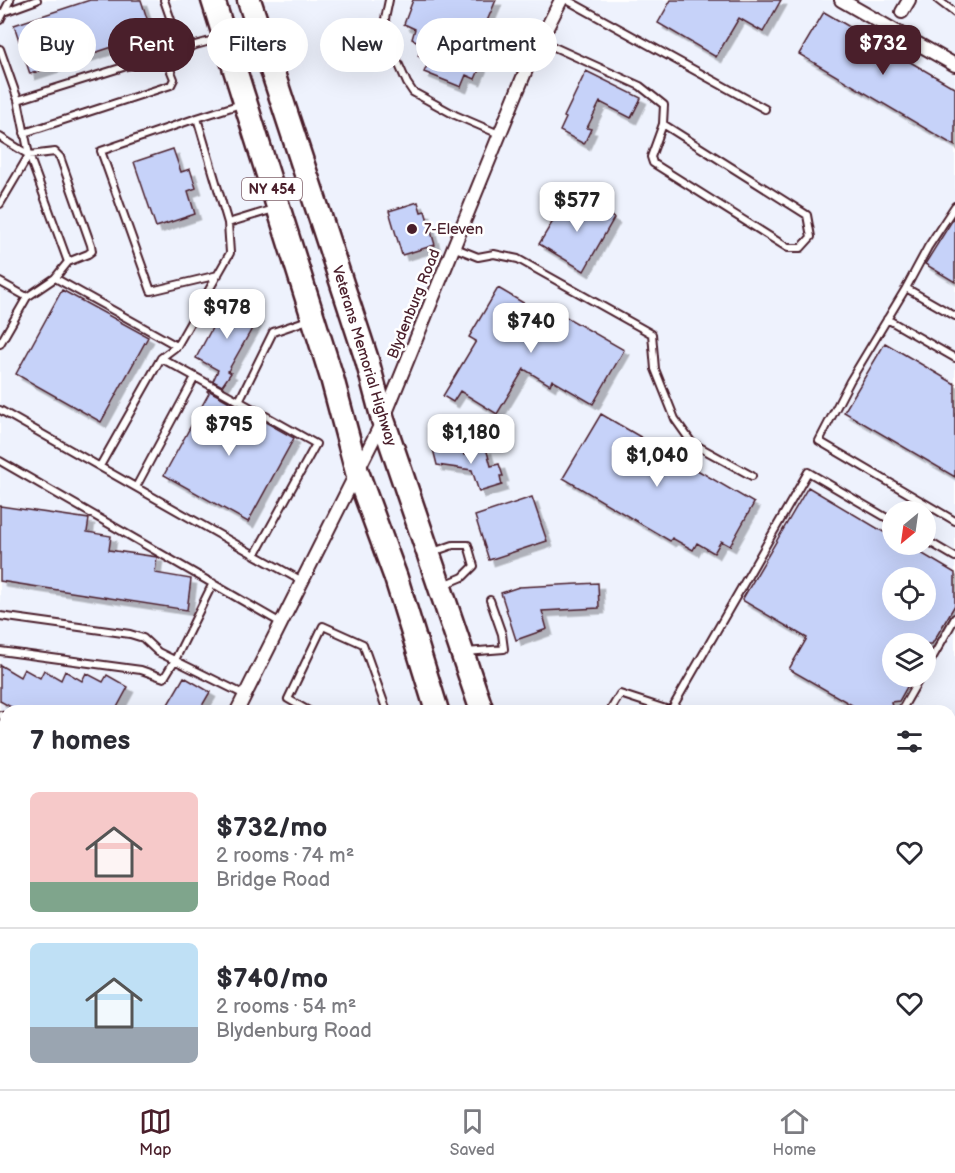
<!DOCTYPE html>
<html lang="en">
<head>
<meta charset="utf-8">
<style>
	body { margin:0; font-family:"Balsamiq Sans",sans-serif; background:#f2f2f3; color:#2b2b33; height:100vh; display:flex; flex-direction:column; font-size:22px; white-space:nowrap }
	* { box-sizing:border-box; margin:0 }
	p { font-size:20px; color:#7c7c81 }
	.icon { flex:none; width:33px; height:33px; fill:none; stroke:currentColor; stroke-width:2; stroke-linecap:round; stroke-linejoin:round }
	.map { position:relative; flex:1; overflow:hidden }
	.drawer { position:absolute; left:0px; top:705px; width:956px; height:384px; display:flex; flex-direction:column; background:#fff; border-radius:18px 18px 0 0; box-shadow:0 6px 24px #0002 }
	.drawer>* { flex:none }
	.top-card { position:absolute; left:18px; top:18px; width:600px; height:54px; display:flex; gap:12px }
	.needle { width:39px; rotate:209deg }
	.tools { position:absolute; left:882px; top:501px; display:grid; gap:12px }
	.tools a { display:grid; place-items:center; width:54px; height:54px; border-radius:50%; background:#fff; box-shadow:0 6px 24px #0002; font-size:30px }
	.price { position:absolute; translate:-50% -51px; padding:0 14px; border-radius:12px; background:#fff; color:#222; font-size:20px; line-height:39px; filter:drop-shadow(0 2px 3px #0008) }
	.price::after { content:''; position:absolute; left:50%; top:36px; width:18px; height:14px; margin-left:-9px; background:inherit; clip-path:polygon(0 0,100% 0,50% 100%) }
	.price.active { background:#4a1f2b; color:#fff }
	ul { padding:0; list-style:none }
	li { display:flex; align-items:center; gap:18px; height:150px; padding:0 30px }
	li+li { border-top:2px solid #e1e1e2 }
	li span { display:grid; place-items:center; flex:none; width:168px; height:120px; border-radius:9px; color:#555 }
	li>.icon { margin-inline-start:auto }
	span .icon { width:72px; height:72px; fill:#fffc; stroke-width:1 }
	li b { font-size:26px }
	h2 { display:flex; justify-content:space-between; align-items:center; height:72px; padding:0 30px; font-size:26px }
	.pill { padding:0 21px; border-radius:27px; background:#fff; box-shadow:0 6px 24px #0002; font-size:21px; line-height:54px }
	.pill.active { background:#4a1f2b; color:#fff }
	.tabs { display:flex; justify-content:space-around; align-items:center; height:84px; border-top:2px solid #e1e1e2; background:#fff; font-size:16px; color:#7c7c81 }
	.tabs a { display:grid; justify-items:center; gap:3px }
	.tabs .active { color:#4a1f2b }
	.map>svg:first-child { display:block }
	.built { fill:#eef2fd; fill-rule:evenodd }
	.green { fill:#bcd68d; stroke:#837a5c; stroke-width:1.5 }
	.building { fill:#c6d2f9; stroke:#4a1f2b; stroke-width:1.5; fill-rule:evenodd; filter:url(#shadow) }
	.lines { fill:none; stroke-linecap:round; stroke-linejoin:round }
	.lane-casing { stroke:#4a1f2b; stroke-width:10 }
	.street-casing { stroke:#4a1f2b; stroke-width:16 }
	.secondary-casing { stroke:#4a1f2b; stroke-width:22 }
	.highway-casing { stroke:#4a1f2b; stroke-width:27 }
	.lane { stroke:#fff; stroke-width:6 }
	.street { stroke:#fff; stroke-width:12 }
	.secondary { stroke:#fff; stroke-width:18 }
	.highway { stroke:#fff; stroke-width:22 }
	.poi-dot { fill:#4a1f2b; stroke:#fff; stroke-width:2 }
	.labels { text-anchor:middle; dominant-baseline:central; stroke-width:5; stroke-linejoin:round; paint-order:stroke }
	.shield { fill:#fff; stroke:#80626b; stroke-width:1.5 }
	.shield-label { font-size:14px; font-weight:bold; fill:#4a1f2b }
	.poi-label { font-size:15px; fill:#4a1f2b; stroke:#fff; text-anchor:start }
	.street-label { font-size:15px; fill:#4a1f2b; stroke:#fff }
</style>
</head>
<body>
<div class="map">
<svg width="955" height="1089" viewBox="0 0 955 1089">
	<defs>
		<filter id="shadow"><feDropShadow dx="5.5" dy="5.5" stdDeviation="0" flood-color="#0004"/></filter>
	</defs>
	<rect width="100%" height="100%" fill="#fff"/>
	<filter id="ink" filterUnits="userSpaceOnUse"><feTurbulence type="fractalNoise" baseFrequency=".0167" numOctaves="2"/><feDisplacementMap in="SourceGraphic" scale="12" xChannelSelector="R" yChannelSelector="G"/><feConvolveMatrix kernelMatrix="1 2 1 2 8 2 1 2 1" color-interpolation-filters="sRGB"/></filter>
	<g filter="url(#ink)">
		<path class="built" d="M0 0H955V1089H767L751 1083H950V711H6V751L0 747ZM892 512H926V544H892ZM892 578H926V610H892ZM892 644H926V676H892Z"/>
		<path class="green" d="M6 1069V1083H57L62 1089H0V1074Z
			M114 1083H238L249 1089H120Z"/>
		<path class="building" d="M90 0H141L152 34 30 74 14 25Z
			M413 0H496L475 49 486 54 475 79 466 75 461 87 424 72 429 61 418 56 423 44 412 39 415 29 404 24Z
			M671 0H781L763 32 739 18 716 57 658 23Z
			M824 12 955 88V146L799 54Z
			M586 71 641 98 631 118 600 102 587 128 591 129 584 144 560 131 566 118 564 117Z
			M173 149 181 172 190 169 196 188 188 191 195 214 156 227 134 162Z
			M579 197 614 218 584 271 539 244 556 216 570 211Z
			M418 202 421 212 425 211 435 245 402 255 389 211Z
			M955 216V282L925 264Z
			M498 288 542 314 547 306 624 350 593 404 552 380 550 385 524 369 497 414 460 391 453 402 443 396 476 341 469 337Z
			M62 290 148 337 101 422 16 374Z
			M227 300 258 318 228 371 231 373 222 386 213 381 218 370 196 358Z
			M885 343 955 384V477L844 412Z
			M208 390 294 438 248 522 164 475 209 393 207 391Z
			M601 414 754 503 730 546 721 541 714 553 697 543 693 550 672 538 670 541 563 478Z
			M432 445 462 449 464 455 486 448 491 466 499 464 503 476H500L502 485 479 492 472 470 437 465Z
			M808 487 892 537V544H906L955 573V605L932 644H892V676H913L899 701 891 702 893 711H854L852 705 789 669 807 638 742 600ZM892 578H926V610H892Z
			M532 497 547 541 489 560 475 516Z
			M0 506 89 519 87 532 111 536 109 550 157 557 155 573 191 579 187 610 0 581Z
			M598 583 599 608 542 611 547 629 516 640 501 593 519 587Z
			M0 665 20 677 24 669 40 678 44 670 61 680 65 671 82 681 86 673 103 682 107 675 128 687 115 711H18L0 701Z
			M184 677 210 692 199 711H164Z"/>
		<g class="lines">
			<defs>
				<path id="lane" d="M389 0 385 19 387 38 407 83 413 92 455 115 499 134
					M567 0 765 109
					M938 0 955 13
					M4 12 37 0
					M0 20 10 0
					M541 41 640 86 664 105 663 124 807 215 811 237 801 248H788L653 163 651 157 663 124
					M0 49 18 100
					M181 49 221 38
					M197 118 101 151 151 291 218 275
					M24 133 171 85 174 79 164 54
					M0 137 29 155 68 262 55 278
					M29 155 55 152 60 157 91 245 92 251 88 254 68 262
					M0 204 29 155 18 100 181 49 164 0
					M228 223 197 118 241 104
					M453 247 478 257 494 254 518 259 652 334 655 369 675 419 692 443 752 476
					M0 282 27 297 55 278 177 346 230 253 228 223 274 209
					M906 288 928 247 955 206
					M955 316 906 288 850 381 819 441 955 521
					M887 319 955 358
					M0 344 27 297
					M177 346 161 358 239 401 273 332 308 320
					M239 401 316 444 255 555 302 581
					M0 410 255 555
					M0 461 281 623
					M100 466 161 358
					M136 487 195 377
					M926 540 955 557
					M433 552 453 545H468L474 566 463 577 444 585
					M0 616 130 634 143 638 158 652 245 695
					M0 651 141 670 164 678 175 660 213 583
					M466 652 504 649 502 634 490 600
					M926 669 955 618
					M671 710 808 472 892 521
					M309 711 288 699 323 626 363 644 387 711
					M610 711 620 694 672 711
					M901 711 921 676
					M0 715 6 718
					M950 859 955 858
					M950 963 955 966
					M950 1048 955 1039
					M925 1089 929 1083"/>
				<path id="street" d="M841 0 955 65
					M902 12 909 0
					M237 711 383 420 528 65 561 0
					M0 1054 6 1049
					M952 1089 955 1084"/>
				<path id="secondary" d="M0 765 6 768
					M0 1011 6 1016
					M727 1083 739 1089"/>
				<path id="highway" d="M213 0 332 378 357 472 396 578 437 711
					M249 0 367 360 383 420 482 711
					M0 844 6 848
					M0 912 6 916
					M0 996 6 1001
					M81 1083 86 1089
					M299 1083 310 1089
					M418 1083 428 1089
					M547 1083 548 1089
					M594 1083 595 1089"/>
			</defs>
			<use href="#lane" class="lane-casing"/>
			<use href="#street" class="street-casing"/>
			<use href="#secondary" class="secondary-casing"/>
			<use href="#highway" class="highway-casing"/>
			<use href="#lane" class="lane"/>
			<use href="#street" class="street"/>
			<use href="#secondary" class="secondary"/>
			<use href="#highway" class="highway"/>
		</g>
	</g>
	<circle class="poi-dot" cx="412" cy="229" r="6"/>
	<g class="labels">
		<rect class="shield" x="242" y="178" width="60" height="22" rx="4.5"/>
		<g class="shield-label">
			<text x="272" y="189">NY 454</text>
		</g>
		<g class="poi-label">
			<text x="424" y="229">7-Eleven</text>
		</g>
		<g class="street-label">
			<text transform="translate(414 304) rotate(-68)">Blydenburg Road</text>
			<text transform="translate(364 356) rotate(73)">Veterans Memorial Highway</text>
		</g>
	</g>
</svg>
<div class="tools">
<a><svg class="needle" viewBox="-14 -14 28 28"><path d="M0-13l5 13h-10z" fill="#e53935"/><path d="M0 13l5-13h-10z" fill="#7c7c81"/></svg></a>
<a><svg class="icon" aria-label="locate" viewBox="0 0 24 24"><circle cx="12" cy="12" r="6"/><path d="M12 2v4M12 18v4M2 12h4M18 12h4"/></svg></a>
<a><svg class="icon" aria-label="layers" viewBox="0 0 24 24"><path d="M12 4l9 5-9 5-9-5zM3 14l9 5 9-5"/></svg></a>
</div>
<b class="price active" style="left:883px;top:76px">$732</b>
<b class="price" style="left:577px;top:233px">$577</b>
<b class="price" style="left:227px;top:340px">$978</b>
<b class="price" style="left:531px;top:354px">$740</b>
<b class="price" style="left:229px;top:457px">$795</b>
<b class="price" style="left:471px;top:465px">$1,180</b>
<b class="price" style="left:657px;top:488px">$1,040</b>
<div class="top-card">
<a class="pill">Buy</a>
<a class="pill active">Rent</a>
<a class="pill">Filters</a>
<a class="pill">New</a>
<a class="pill">Apartment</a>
</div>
<section class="drawer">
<h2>7 homes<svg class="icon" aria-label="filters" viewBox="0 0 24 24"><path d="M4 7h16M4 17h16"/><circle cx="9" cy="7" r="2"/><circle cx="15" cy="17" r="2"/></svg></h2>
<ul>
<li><span style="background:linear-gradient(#f6c9c9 75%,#7fa58c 0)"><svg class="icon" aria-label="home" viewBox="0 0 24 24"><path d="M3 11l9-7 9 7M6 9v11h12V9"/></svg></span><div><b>$732/mo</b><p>2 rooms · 74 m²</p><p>Bridge Road</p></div><svg class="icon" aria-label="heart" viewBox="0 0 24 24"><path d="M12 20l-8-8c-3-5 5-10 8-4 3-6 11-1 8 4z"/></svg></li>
<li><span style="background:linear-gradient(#bfe0f5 70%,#9aa5b1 0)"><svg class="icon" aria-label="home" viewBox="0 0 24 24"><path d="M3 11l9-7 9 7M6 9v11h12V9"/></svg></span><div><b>$740/mo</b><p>2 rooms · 54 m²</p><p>Blydenburg Road</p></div><svg class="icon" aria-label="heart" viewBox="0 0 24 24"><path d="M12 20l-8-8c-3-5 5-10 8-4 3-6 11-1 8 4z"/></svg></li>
</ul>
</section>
</div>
<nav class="tabs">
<a class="active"><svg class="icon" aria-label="map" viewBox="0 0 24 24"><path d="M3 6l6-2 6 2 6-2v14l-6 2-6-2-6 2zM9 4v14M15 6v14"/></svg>Map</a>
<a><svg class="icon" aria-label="saved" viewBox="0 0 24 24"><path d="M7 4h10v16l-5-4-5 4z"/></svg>Saved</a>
<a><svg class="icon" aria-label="home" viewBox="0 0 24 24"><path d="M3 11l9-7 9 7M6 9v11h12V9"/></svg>Home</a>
</nav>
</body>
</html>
